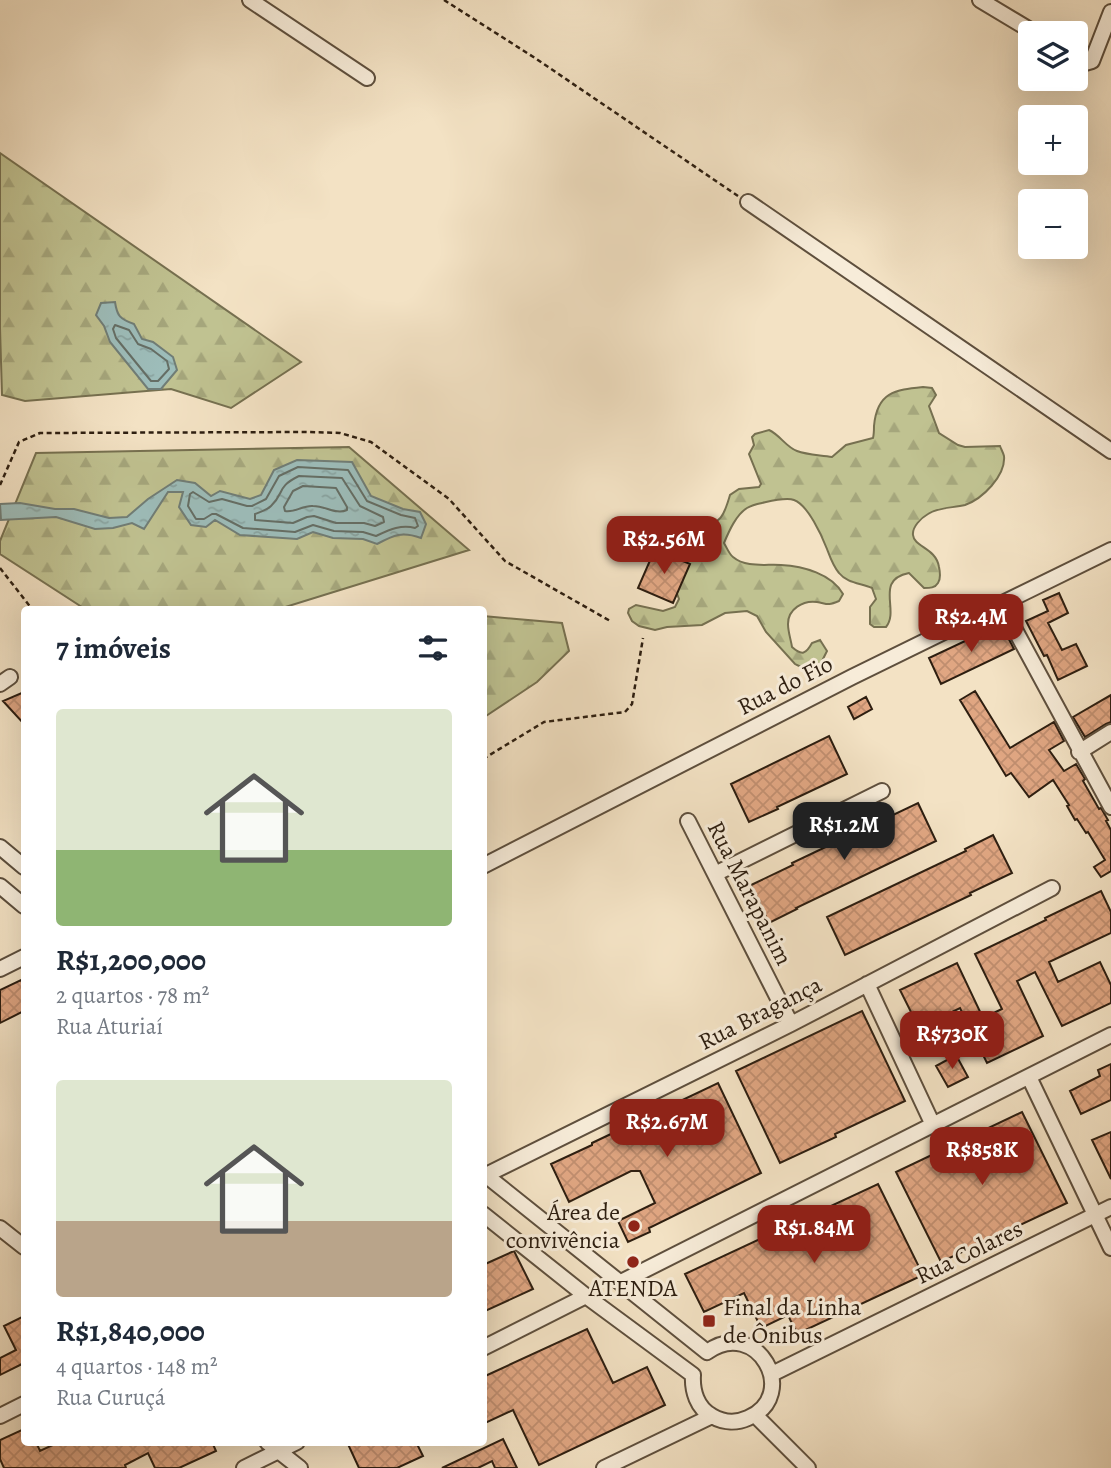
<!DOCTYPE html>
<html lang="pt">
<head>
<meta charset="utf-8">
<style>
	body { margin:0; font-family:Alegreya,serif; background:#f2f2f3; color:#1f2937; height:100vh; display:flex; flex-direction:column; font-size:26px; white-space:nowrap }
	* { box-sizing:border-box; margin:0 }
	p { font-size:23px; color:#747a83 }
	.icon { flex:none; width:38px; height:38px; fill:none; stroke:currentColor; stroke-width:2; stroke-linecap:round; stroke-linejoin:round }
	.map { position:relative; flex:1; overflow:hidden }
	.panel { position:absolute; left:21px; top:606px; width:466px; height:840px; display:flex; flex-direction:column; background:#fff; border-radius:7px; box-shadow:0 7px 28px #0002 }
	.panel>* { flex:none }
	.tools { position:absolute; left:1018px; top:21px; display:grid; gap:14px }
	.tools a { display:grid; place-items:center; width:70px; height:70px; border-radius:7px; background:#fff; box-shadow:0 7px 28px #0002; font-size:35px }
	.price { position:absolute; translate:-50% -60px; padding:0 16px; border-radius:14px; background:#8f2418; color:#fff; font-size:23px; line-height:46px; filter:drop-shadow(0 2px 4px #0008) }
	.price::after { content:''; position:absolute; left:50%; top:42px; width:21px; height:16px; margin-left:-10px; background:inherit; clip-path:polygon(0 0,100% 0,50% 100%) }
	.price.selected { background:#222; color:#fff }
	ul { padding:0; list-style:none }
	li { display:grid; align-content:center; gap:14px; height:371px; padding:0 35px }
	li span { display:grid; place-items:center; height:217px; border-radius:7px; color:#555 }
	li>.icon { margin-inline-start:auto }
	span .icon { width:126px; height:126px; fill:#fffc; stroke-width:1 }
	li b { font-size:30px }
	h2 { display:flex; justify-content:space-between; align-items:center; height:84px; padding:0 35px; font-size:30px }
	.map>svg:first-child { display:block }
	.forest { fill:url(#forest-firs); stroke:#767050; stroke-width:2 }
	.water { fill:url(#water-ripples); stroke:#707d76; stroke-width:2 }
	.lines { fill:none; stroke-linecap:round; stroke-linejoin:round }
	.shore { stroke:#656e65; stroke-width:2 }
	.building { fill:url(#building-cross-hatch); stroke:#2d1e10; stroke-width:2 }
	.minor-casing { stroke:#5e4f3d; stroke-width:18 }
	.path { stroke:#2d1e10; stroke-width:2.5; stroke-dasharray:5 3.5; stroke-linecap:butt }
	.minor { stroke:#f7ecd9; stroke-width:14 }
	.poi-dot { fill:#8f2418; stroke:#f7ecd9; stroke-width:2.5 }
	.labels { text-anchor:middle; dominant-baseline:central; stroke-width:6; stroke-linejoin:round; paint-order:stroke }
	.street-label { font-size:24px; fill:#2d1e10; stroke:#f7ecd9 }
	.poi-label { font-size:24px; fill:#2d1e10; stroke:#f7ecd9; text-anchor:end }
</style>
</head>
<body>
<div class="map">
<svg width="1111" height="1468" viewBox="0 0 1111 1468">
	<defs>
		<pattern id="forest-firs" width="22" height="20" patternUnits="userSpaceOnUse" patternTransform="scale(1.75)"><rect width="22" height="20" fill="#c0c291"/><path d="M5 1l3.5 6h-7zM16 11l3.5 6h-7z" fill="#a5a67c"/></pattern>
		<pattern id="water-ripples" width="26" height="14" patternUnits="userSpaceOnUse" patternTransform="scale(1.75)"><rect width="26" height="14" fill="#9dbdba"/><path d="M2 4q2-2 4 0t4 0M15 11q2-2 4 0t4 0" fill="none" stroke="#88a29f"/></pattern>
		<pattern id="building-cross-hatch" width="8" height="8" patternUnits="userSpaceOnUse" patternTransform="scale(1.75)"><rect width="8" height="8" fill="#e0a682"/><path d="M0 0l8 8M0 8l8-8" fill="none" stroke="#c08e6f"/></pattern>
	</defs>
	<rect width="100%" height="100%" fill="#f3e2c4"/>
	<filter id="stains"><feTurbulence type="fractalNoise" baseFrequency=".00286" numOctaves="4"/><feColorMatrix values="0 0 0 0 .2 0 0 0 0 .09 0 0 0 0 .02 0 0 0 .5 -.17"/></filter>
	<radialGradient id="worn" r=".72"><stop offset=".6" stop-color="#630" stop-opacity="0"/><stop offset="1" stop-color="#630" stop-opacity=".3"/></radialGradient>
	<path class="forest" d="M0 153 301 362 231 408 171 389 25 401 2 395 0 328Z
		M923 387 932 388 936 395 929 406 939 433 958 445 965 447 1000 446C1001 449 1003 452 1004 456 1006 476 982 499 965 505 953 508 939 507 928 514 921 518 912 527 913 535 914 547 936 548 939 567 940 572 941 579 938 583 935 588 930 588 924 588L909 573C874 580 900 610 886 627H874L870 624V607L876 599 872 588C860 583 847 583 839 573 833 566 830 557 827 549 822 536 808 505 794 500 786 497 771 501 762 503 757 504 752 505 747 508 736 515 729 531 724 543 727 548 729 554 733 557 746 568 765 564 781 565 803 566 832 574 843 594L839 601C827 606 828 604 817 602 803 600 788 609 788 624 788 632 791 640 792 647 802 656 806 654 812 643L820 640 827 651 821 663C813 667 803 669 795 664L766 632 757 616 747 611 725 613 702 625 667 627 655 630 639 626 632 621 628 613 629 609 636 605 663 611 675 607 679 599 672 581 677 564 676 557 671 550 655 539 653 531C666 516 680 532 694 533 720 520 722 523 730 495L739 489 759 487 761 484 749 454 754 445 752 437 755 434 769 430C780 435 786 447 797 451 807 455 821 455 832 457L846 445 873 438C874 434 874 430 874 426 877 392 895 390 923 387Z
		M349 447 469 550 279 609H85L0 554V541L36 453Z
		M483 616 562 623 569 651 537 682 483 718Z"/>
	<path class="water" d="M115 302C117 316 120 319 134 324L142 339 153 342 173 357 177 370 161 389H148L110 342 104 326 96 315 101 303Z
		M297 460 352 462 371 496 403 509 420 512 426 524 421 538C402 531 394 535 377 544L363 539 333 538 313 532 297 539 240 535 215 520 206 527 191 525 179 507 183 492H168L144 529 132 523 113 528 95 529 56 517 1 520 0 504 20 503 55 509H74L109 518 127 517 148 499 177 480 195 483 211 496 220 491 250 499 261 495 274 470Z"/>
	<g class="lines">
		<path class="shore" d="M115 325 129 330 138 344 151 349 167 361 169 369 158 381H151L116 338 113 329Z
			M298 467 348 470 367 501 401 515 415 518 418 526 415 528C401 524 389 530 376 536L363 532 334 531 313 525 295 532 243 528 216 514H212L204 519H196L188 506 190 494 193 492 209 502 222 499 247 506H252L266 499 279 476Z
			M299 476 342 478 360 506 383 517 384 522 375 526 364 523H336L314 516 307 517 293 523 255 520V514C260 512 267 510 271 506 285 493 276 487 299 476Z
			M303 486 336 488 347 507V510C336 515 326 506 313 506 303 505 295 513 285 511L284 507 293 491Z"/>
	</g>
	<path class="building" d="M655 549 690 564 673 603 638 588Z
		M1059 593 1068 613 1048 623 1062 650 1076 644 1087 666 1058 680 1047 655 1044 656 1026 621 1048 611 1043 600Z
		M1001 624 1014 649 941 684 929 658Z
		M975 691 1010 748 1054 722 1064 741 1049 750 1064 771 1076 764 1085 779 1083 781 1099 809 1101 808 1108 820 1106 821 1111 830V871L1101 877 1094 867 1105 860 1088 832 1086 833 1077 819 1075 820 1067 806 1069 805 1053 780 1029 797 1011 773 1006 776 960 700Z
		M24 692V724L3 701Z
		M1111 695V722L1106 724 1085 737 1073 717Z
		M866 697 872 709 854 719 848 707Z
		M829 736 847 774 777 807 778 809 749 822 731 784Z
		M918 803 936 841 796 908 797 909 769 923 751 885 793 865 792 863Z
		M993 835 1012 873 970 893 971 895 845 955 827 917 966 851 965 849Z
		M1101 891 1111 912V933L1049 962 1058 982 1100 962 1111 985V1003L1062 1026 1035 972 1017 981 1043 1036 987 1063 960 1008 919 1028 900 990 957 963 983 1018 1002 1009 975 954 1046 920 1045 918Z
		M21 980 24 987V1011L0 1023V990Z
		M862 1011 905 1101 835 1134 836 1137 780 1163 736 1071Z
		M956 1055 968 1077 948 1087 936 1066Z
		M1111 1064V1100L1081 1114 1070 1091 1100 1076 1098 1070Z
		M718 1083 761 1173 649 1228 650 1232 628 1242 618 1221 655 1203 640 1171H631L569 1202 551 1164 592 1145V1143Z
		M1022 1112 1067 1203 941 1262 896 1172Z
		M1111 1132V1179L1092 1140Z
		M878 1184 923 1275 797 1334 788 1315 761 1328 744 1293 704 1312 685 1274Z
		M514 1251 533 1289 483 1312V1265Z
		M24 1316V1369L22 1364 0 1375V1358L16 1350 4 1326Z
		M587 1329 613 1383 647 1367 665 1405 539 1465 513 1410 483 1424V1377Z
		M24 1429V1442H36L40 1451 59 1442H212L216 1451 179 1468H155L148 1453 125 1465 126 1468H4L0 1459V1440Z
		M503 1439 517 1468H495L492 1461 478 1468H442Z
		M347 1442H416L423 1456 397 1468H359Z"/>
	<g class="lines">
		<defs>
			<path id="minor" d="M250 0 367 78
				M980 0 1035 33
				M1076 58 1085 63 1092 61 1111 12
				M748 202 1111 451
				M1001 604 1111 807
				M0 684 10 677
				M1079 752 1111 732
				M688 821 791 1024
				M0 847 24 867
				M483 866 852 677 1111 550
				M715 874 882 791
				M0 886 24 906
				M0 969 24 957
				M867 984 933 1125
				M1029 1077 1111 1248
				M483 1173 707 1352C757 1316 801 1395 748 1418 737 1423 724 1423 712 1416 697 1408 692 1391 693 1375L586 1296 483 1214
				M486 1175 791 1024 1052 888
				M0 1228 24 1247
				M621 1282 1111 1035
				M483 1348 586 1296
				M772 1374 1111 1207
				M755 1415 808 1468
				M0 1416 24 1404
				M267 1442 300 1468
				M244 1468 297 1442
				M604 1468 712 1416"/>
		</defs>
		<use href="#minor" class="minor-casing"/>
		<path class="path" d="M444 0 535 58 738 196
			M0 485 19 442 40 433 306 432 340 433 371 442 449 499 505 561 612 622
			M0 568 32 609
			M483 759 544 722 625 712 632 704 643 638"/>
		<use href="#minor" class="minor"/>
	</g>
	<g class="poi-dot">
		<circle cx="634" cy="1226" r="7"/>
		<circle cx="633" cy="1262" r="7"/>
		<rect x="702" y="1314" width="14" height="14" rx="3.5"/>
	</g>
	<g class="labels">
		<g class="street-label">
			<text transform="translate(785 685) rotate(-27)">Rua do Fio</text>
			<text transform="translate(750 893) rotate(63)">Rua Marapanim</text>
			<text transform="translate(760 1013) rotate(-27)">Rua Bragança</text>
			<text transform="translate(969 1252) rotate(-26)">Rua Colares</text>
		</g>
		<g class="poi-label">
			<text x="620" y="1212">Área de<tspan x="620" dy="28">convivência</tspan></text>
			<text x="633" y="1288" text-anchor="middle">ATENDA</text>
			<text x="723" y="1307" text-anchor="start">Final da Linha<tspan x="723" dy="28">de Ônibus</tspan></text>
		</g>
	</g>
	<rect width="100%" height="100%" filter="url(#stains)"/>
	<rect width="100%" height="100%" fill="url(#worn)"/>
</svg>
<div class="tools">
<a><svg class="icon" aria-label="layers" viewBox="0 0 24 24"><path d="M12 4l9 5-9 5-9-5zM3 14l9 5 9-5"/></svg></a>
<a>+</a>
<a>−</a>
</div>
<b class="price" style="left:664px;top:576px">R$2.56M</b>
<b class="price" style="left:971px;top:654px">R$2.4M</b>
<b class="price selected" style="left:844px;top:862px">R$1.2M</b>
<b class="price" style="left:952px;top:1071px">R$730K</b>
<b class="price" style="left:667px;top:1159px">R$2.67M</b>
<b class="price" style="left:982px;top:1187px">R$858K</b>
<b class="price" style="left:814px;top:1265px">R$1.84M</b>
<section class="panel">
<h2>7 imóveis<svg class="icon" aria-label="filters" viewBox="0 0 24 24"><path d="M4 7h16M4 17h16"/><circle cx="9" cy="7" r="2"/><circle cx="15" cy="17" r="2"/></svg></h2>
<ul>
<li><span style="background:linear-gradient(#dfe7d0 65%,#8fb573 0)"><svg class="icon" aria-label="home" viewBox="0 0 24 24"><path d="M3 11l9-7 9 7M6 9v11h12V9"/></svg></span><div><b>R$1,200,000</b><p>2 quartos · 78 m²</p><p>Rua Aturiaí</p></div></li>
<li><span style="background:linear-gradient(#dfe7d0 65%,#b9a48a 0)"><svg class="icon" aria-label="home" viewBox="0 0 24 24"><path d="M3 11l9-7 9 7M6 9v11h12V9"/></svg></span><div><b>R$1,840,000</b><p>4 quartos · 148 m²</p><p>Rua Curuçá</p></div></li>
</ul>
</section>
</div>
</body>
</html>
